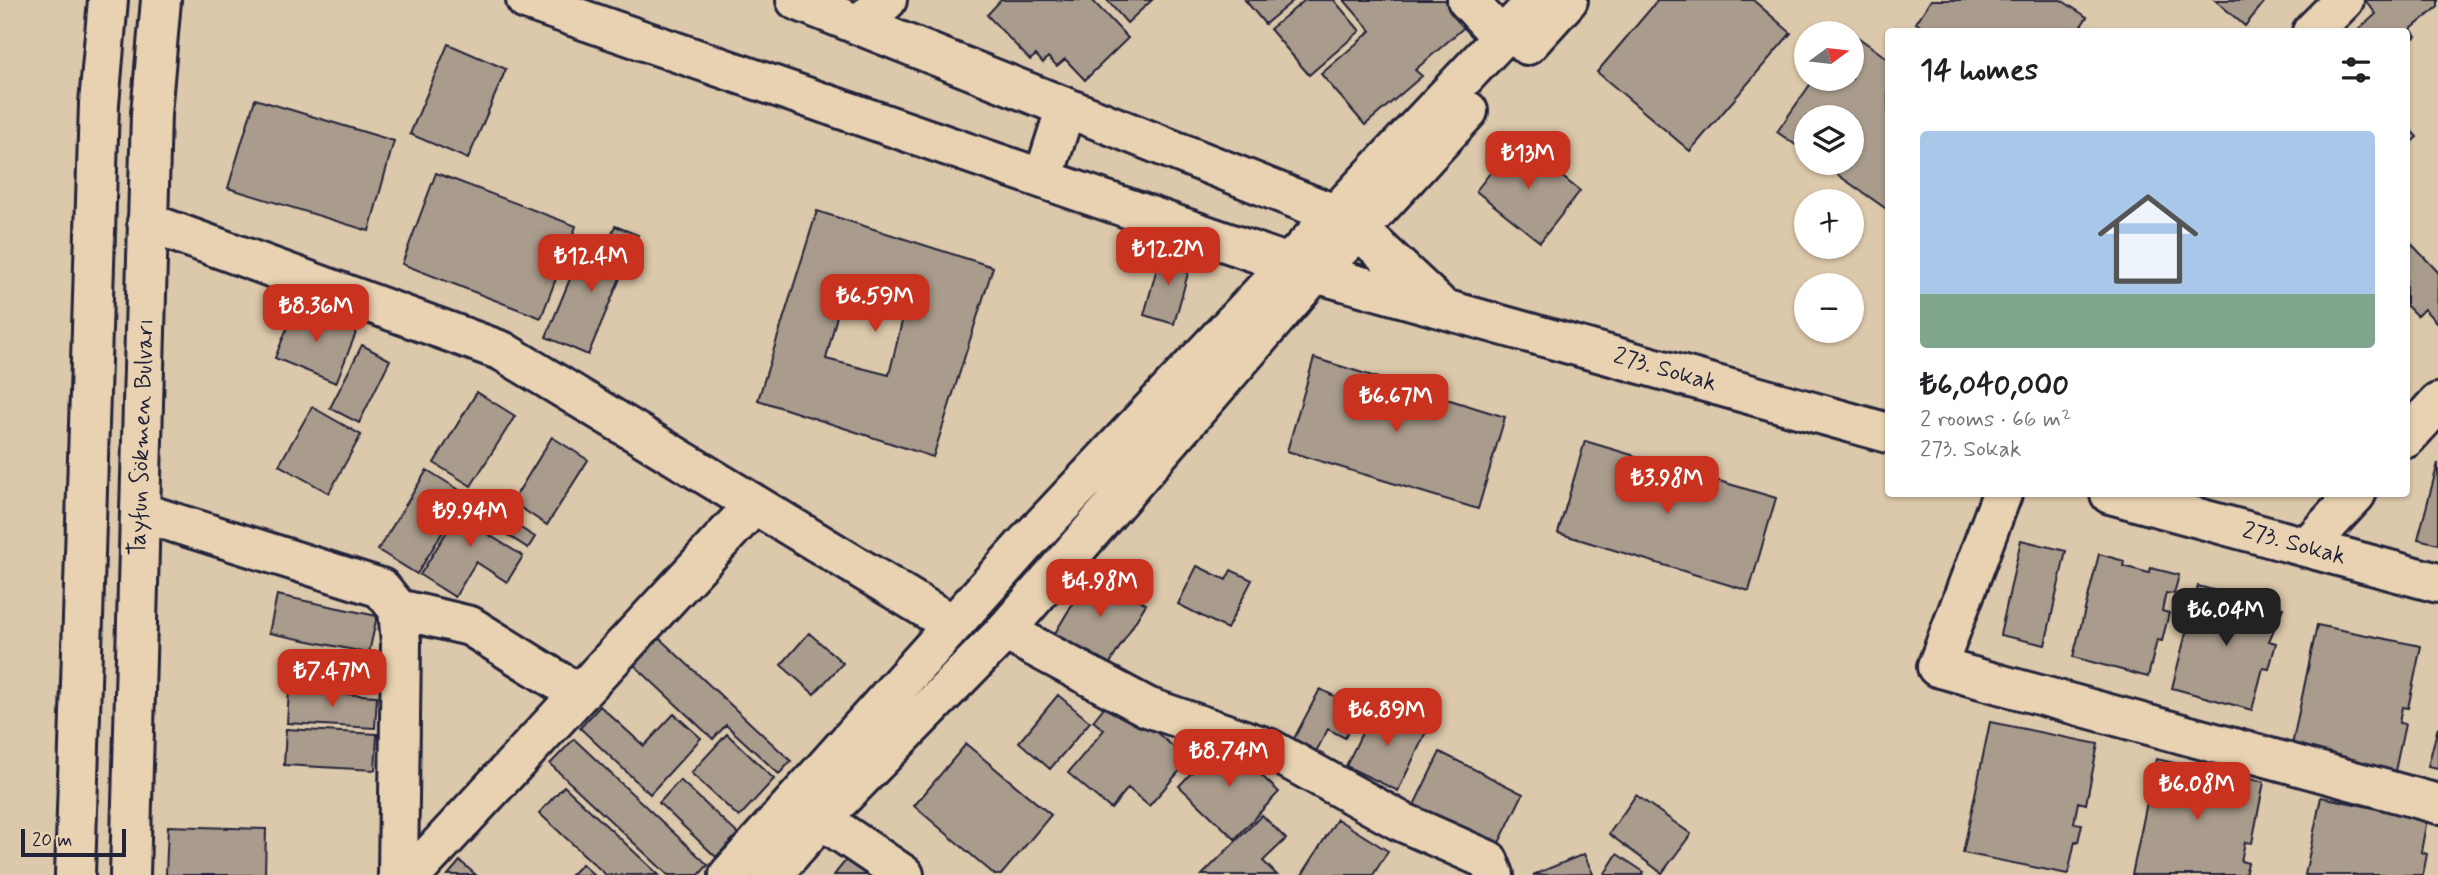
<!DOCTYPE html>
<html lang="en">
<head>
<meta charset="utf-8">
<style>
	body { margin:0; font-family:Mynerve,sans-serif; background:#f6f6f6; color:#202124; height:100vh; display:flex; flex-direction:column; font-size:26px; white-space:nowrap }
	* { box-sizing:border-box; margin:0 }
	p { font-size:23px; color:#757577 }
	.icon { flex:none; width:38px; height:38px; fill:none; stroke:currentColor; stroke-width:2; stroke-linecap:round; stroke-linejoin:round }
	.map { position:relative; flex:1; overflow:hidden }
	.details { position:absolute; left:1885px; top:28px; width:525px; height:469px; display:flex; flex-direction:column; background:#fff; border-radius:7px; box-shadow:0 2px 5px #0004 }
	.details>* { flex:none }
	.needle { width:46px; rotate:75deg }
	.controls { position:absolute; left:1794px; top:21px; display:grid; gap:14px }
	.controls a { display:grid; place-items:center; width:70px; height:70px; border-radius:50%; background:#fff; box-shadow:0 2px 5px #0004; font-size:35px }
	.scale { position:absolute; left:21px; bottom:18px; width:105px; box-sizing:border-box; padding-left:7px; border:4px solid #22223b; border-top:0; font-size:19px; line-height:24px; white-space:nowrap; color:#22223b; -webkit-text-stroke:5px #e8d2b1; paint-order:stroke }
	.price { position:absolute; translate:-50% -60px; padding:0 16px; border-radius:14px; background:#c8321e; color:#fff; font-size:23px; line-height:46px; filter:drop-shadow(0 2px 4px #0008) }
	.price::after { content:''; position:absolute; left:50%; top:42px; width:21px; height:16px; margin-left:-10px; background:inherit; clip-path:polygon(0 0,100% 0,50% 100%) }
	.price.on { background:#222; color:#fff }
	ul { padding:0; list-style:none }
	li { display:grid; align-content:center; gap:14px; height:371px; padding:0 35px }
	li span { display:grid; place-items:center; height:217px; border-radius:7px; color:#555 }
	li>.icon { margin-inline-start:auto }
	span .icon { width:126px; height:126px; fill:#fffc; stroke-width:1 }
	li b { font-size:30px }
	h2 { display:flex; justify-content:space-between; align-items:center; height:84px; padding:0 35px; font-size:30px }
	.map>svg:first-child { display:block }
	.building { fill:#aa9c8c; stroke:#22223b; stroke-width:2; fill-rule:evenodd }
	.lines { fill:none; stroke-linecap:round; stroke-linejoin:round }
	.minor-casing { stroke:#22223b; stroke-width:44 }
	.tertiary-casing { stroke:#22223b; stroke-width:44 }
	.secondary-casing { stroke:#22223b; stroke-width:44 }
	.minor { stroke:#e8d2b1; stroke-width:38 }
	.tertiary { stroke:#e8d2b1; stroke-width:38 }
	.secondary { stroke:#e8d2b1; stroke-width:38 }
	.labels { text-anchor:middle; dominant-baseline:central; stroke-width:5; stroke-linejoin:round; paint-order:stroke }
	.street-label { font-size:24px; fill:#22223b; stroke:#e8d2b1 }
</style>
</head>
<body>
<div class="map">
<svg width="2438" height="875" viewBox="0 0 2438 875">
	<rect width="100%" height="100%" fill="#dcc8aa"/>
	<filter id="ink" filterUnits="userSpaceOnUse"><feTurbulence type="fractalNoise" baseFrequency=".0143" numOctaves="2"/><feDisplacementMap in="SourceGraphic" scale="14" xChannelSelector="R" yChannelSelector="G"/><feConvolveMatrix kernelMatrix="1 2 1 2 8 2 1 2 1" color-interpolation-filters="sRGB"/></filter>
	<g filter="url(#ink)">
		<path class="building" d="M1001 0H1092L1128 38 1085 80 1065 59 1057 66 1048 57 1043 63 1036 55 1030 60 987 15Z
			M1107 0H1152L1127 23Z
			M1245 0H1294L1265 24Z
			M1305 0H1334L1360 31 1309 75 1270 29Z
			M1344 0H1447L1468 24 1415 70 1422 76 1365 125 1321 74 1371 31Z
			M1658 0H1753L1791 33 1690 151 1597 72Z
			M1931 0H2061L2087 17 2077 32H1929L1916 23Z
			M2215 0H2266L2245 26Z
			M2365 0H2438V7L2411 29 2416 36 2406 45V32H2356L2376 14Z
			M1848 30 1888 59V210L1821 163H1852V117H1806V152L1777 132 1814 79H1852V33H1846Z
			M448 44 506 69 468 159 410 134Z
			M255 99 394 141 369 231 228 188Z
			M2406 125 2417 137 2406 147Z
			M1516 140 1580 191 1540 242 1476 191Z
			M436 173 576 226 541 318 402 264Z
			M817 211 993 267 933 457 758 400ZM844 288 906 305 889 375 826 359Z
			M615 226 638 235 588 355 546 337 579 257 598 265Z
			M2406 238 2438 272 2437 323 2424 309 2417 316 2406 305Z
			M1162 250 1192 259 1174 324 1144 315Z
			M296 306 357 330 336 383 275 358Z
			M362 345 390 360 359 423 330 408Z
			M1314 358 1505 417 1478 509 1287 451Z
			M477 392 515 416 471 486 434 463Z
			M312 407 361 435 329 493 279 465Z
			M552 437 588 460 547 525 512 502Z
			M1585 441 1776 498 1749 591 1558 533Z
			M2438 463V544L2418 539Z
			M427 470 466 494 417 574 378 550Z
			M470 494 499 512 486 533 523 556 507 582 476 562 455 597 420 575Z
			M500 515 535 537 528 548 493 526Z
			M2021 540 2066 551 2045 645 2000 635Z
			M2099 554 2124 561 2123 566 2149 573 2151 568 2179 575 2174 594 2166 593 2162 611 2169 613 2162 641 2157 640 2148 677 2073 657Z
			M1197 566 1226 580 1231 570 1252 580 1227 629 1178 604Z
			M1092 571 1146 604 1107 668 1054 635Z
			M2198 586 2224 593 2223 596 2283 608 2269 641 2276 643 2269 669 2263 668 2252 710 2172 688Z
			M277 595 377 616 369 653 269 633Z
			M2317 625 2421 646 2408 708 2402 707 2399 723 2405 724 2395 771 2291 750Z
			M809 633 843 663 814 694 781 665Z
			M659 638 791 761 779 774 726 725 713 739 634 665Z
			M292 651 381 657 379 688 291 683Z
			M1320 689 1360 709 1345 738 1328 729 1312 759 1289 748Z
			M289 691 377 696 375 728 287 723Z
			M1058 695 1090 722 1050 769 1019 742Z
			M1109 701 1138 726 1142 720 1189 760 1149 806 1128 788 1111 809 1068 773 1104 730 1093 721Z
			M600 706 644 746 674 714 701 738 650 794 580 728Z
			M1375 706 1427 730 1398 791 1346 766Z
			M1990 722 2098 744 2086 804 2078 802 2074 823 2082 824 2078 842 2075 841 2068 874 1963 853Z
			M2438 727V768L2428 766Z
			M286 729 377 734 375 770 284 765Z
			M727 734 774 779 739 817 691 773Z
			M574 739 708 865 699 875H668L550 764Z
			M1223 739 1279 792 1235 839 1179 786Z
			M966 744 1051 815 1001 875H995L914 806Z
			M1440 752 1523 794 1496 849 1413 807Z
			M2156 759 2264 782 2252 843 2245 842 2241 861 2248 863 2245 875H2132Z
			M680 780 738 834 716 857 659 803Z
			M564 786 659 875H606L539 813Z
			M1636 795 1691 834 1662 873 1609 834Z
			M2321 797 2427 819 2421 852 2427 854 2423 875H2305Z
			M1262 815 1286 839 1263 861 1277 875H1202Z
			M1337 819 1388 851 1373 875H1302Z
			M168 826 266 829 265 875H166Z
			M851 854 875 875H834Z
			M1584 854 1593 874 1533 875Z
			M1617 854 1644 872 1642 875H1604Z
			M460 861 476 875H448Z
			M582 864 594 875H571Z"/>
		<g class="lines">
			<defs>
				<path id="minor" d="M859 24 887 0
					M2312 32 2344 0
					M147 222 502 351 953 625
					M2406 438 2438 403
					M2002 494 1937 667 2438 804
					M140 512 381 588 398 609 401 643 398 875
					M2307 547 2356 494
					M398 609 470 626 579 694
					M1005 631 1147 707 1268 748 1400 821 1488 860 1494 875
					M412 875 754 505"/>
				<path id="tertiary" d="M526 0 1315 273 1888 433
					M796 0 1334 214 1359 230 1437 303
					M1467 0 1502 38
					M1527 45 1568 0
					M1043 179 1066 107
					M2110 494 2438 583
					M821 819 904 875
					M729 875 1028 541 1537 0
					M772 875 821 819 1005 631 1315 273 1359 230 1468 111"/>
				<path id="secondary" d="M75 875 99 104 108 0
					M130 875 151 114 161 0"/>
			</defs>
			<use href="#minor" class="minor-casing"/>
			<use href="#tertiary" class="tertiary-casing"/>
			<use href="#secondary" class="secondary-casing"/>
			<use href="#minor" class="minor"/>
			<use href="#tertiary" class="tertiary"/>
			<use href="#secondary" class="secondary"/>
		</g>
	</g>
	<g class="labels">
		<g class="street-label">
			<text transform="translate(1665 370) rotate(16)">273. Sokak</text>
			<text transform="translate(142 437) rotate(-88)">Tayfun Sökmen Bulvarı</text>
			<text transform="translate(2294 544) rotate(15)">273. Sokak</text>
		</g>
	</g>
</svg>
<div class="controls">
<a><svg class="needle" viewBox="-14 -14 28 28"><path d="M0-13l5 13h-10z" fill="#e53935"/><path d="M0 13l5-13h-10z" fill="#757577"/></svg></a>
<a><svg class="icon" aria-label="layers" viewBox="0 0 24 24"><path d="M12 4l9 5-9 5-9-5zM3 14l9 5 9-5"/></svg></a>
<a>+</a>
<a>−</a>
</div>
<div class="scale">20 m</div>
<b class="price" style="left:1528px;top:191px">₺13M</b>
<b class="price" style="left:1168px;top:287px">₺12.2M</b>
<b class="price" style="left:591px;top:294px">₺12.4M</b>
<b class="price" style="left:875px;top:334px">₺6.59M</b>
<b class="price" style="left:316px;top:344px">₺8.36M</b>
<b class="price" style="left:1396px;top:434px">₺6.67M</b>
<b class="price" style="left:1667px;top:516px">₺3.98M</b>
<b class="price" style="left:470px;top:549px">₺9.94M</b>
<b class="price" style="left:1100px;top:619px">₺4.98M</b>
<b class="price on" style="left:2226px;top:648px">₺6.04M</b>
<b class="price" style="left:332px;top:709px">₺7.47M</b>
<b class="price" style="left:1387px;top:748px">₺6.89M</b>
<b class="price" style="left:1229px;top:789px">₺8.74M</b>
<b class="price" style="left:2197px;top:822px">₺6.08M</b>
<section class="details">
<h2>14 homes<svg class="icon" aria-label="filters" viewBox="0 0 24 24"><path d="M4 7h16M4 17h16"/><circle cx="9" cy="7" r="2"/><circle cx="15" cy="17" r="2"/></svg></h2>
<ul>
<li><span style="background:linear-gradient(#a9c7e8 75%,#7fa58c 0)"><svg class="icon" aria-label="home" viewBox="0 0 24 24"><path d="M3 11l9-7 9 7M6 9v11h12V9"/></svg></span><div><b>₺6,040,000</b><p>2 rooms · 66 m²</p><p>273. Sokak</p></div></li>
</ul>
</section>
</div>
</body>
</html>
